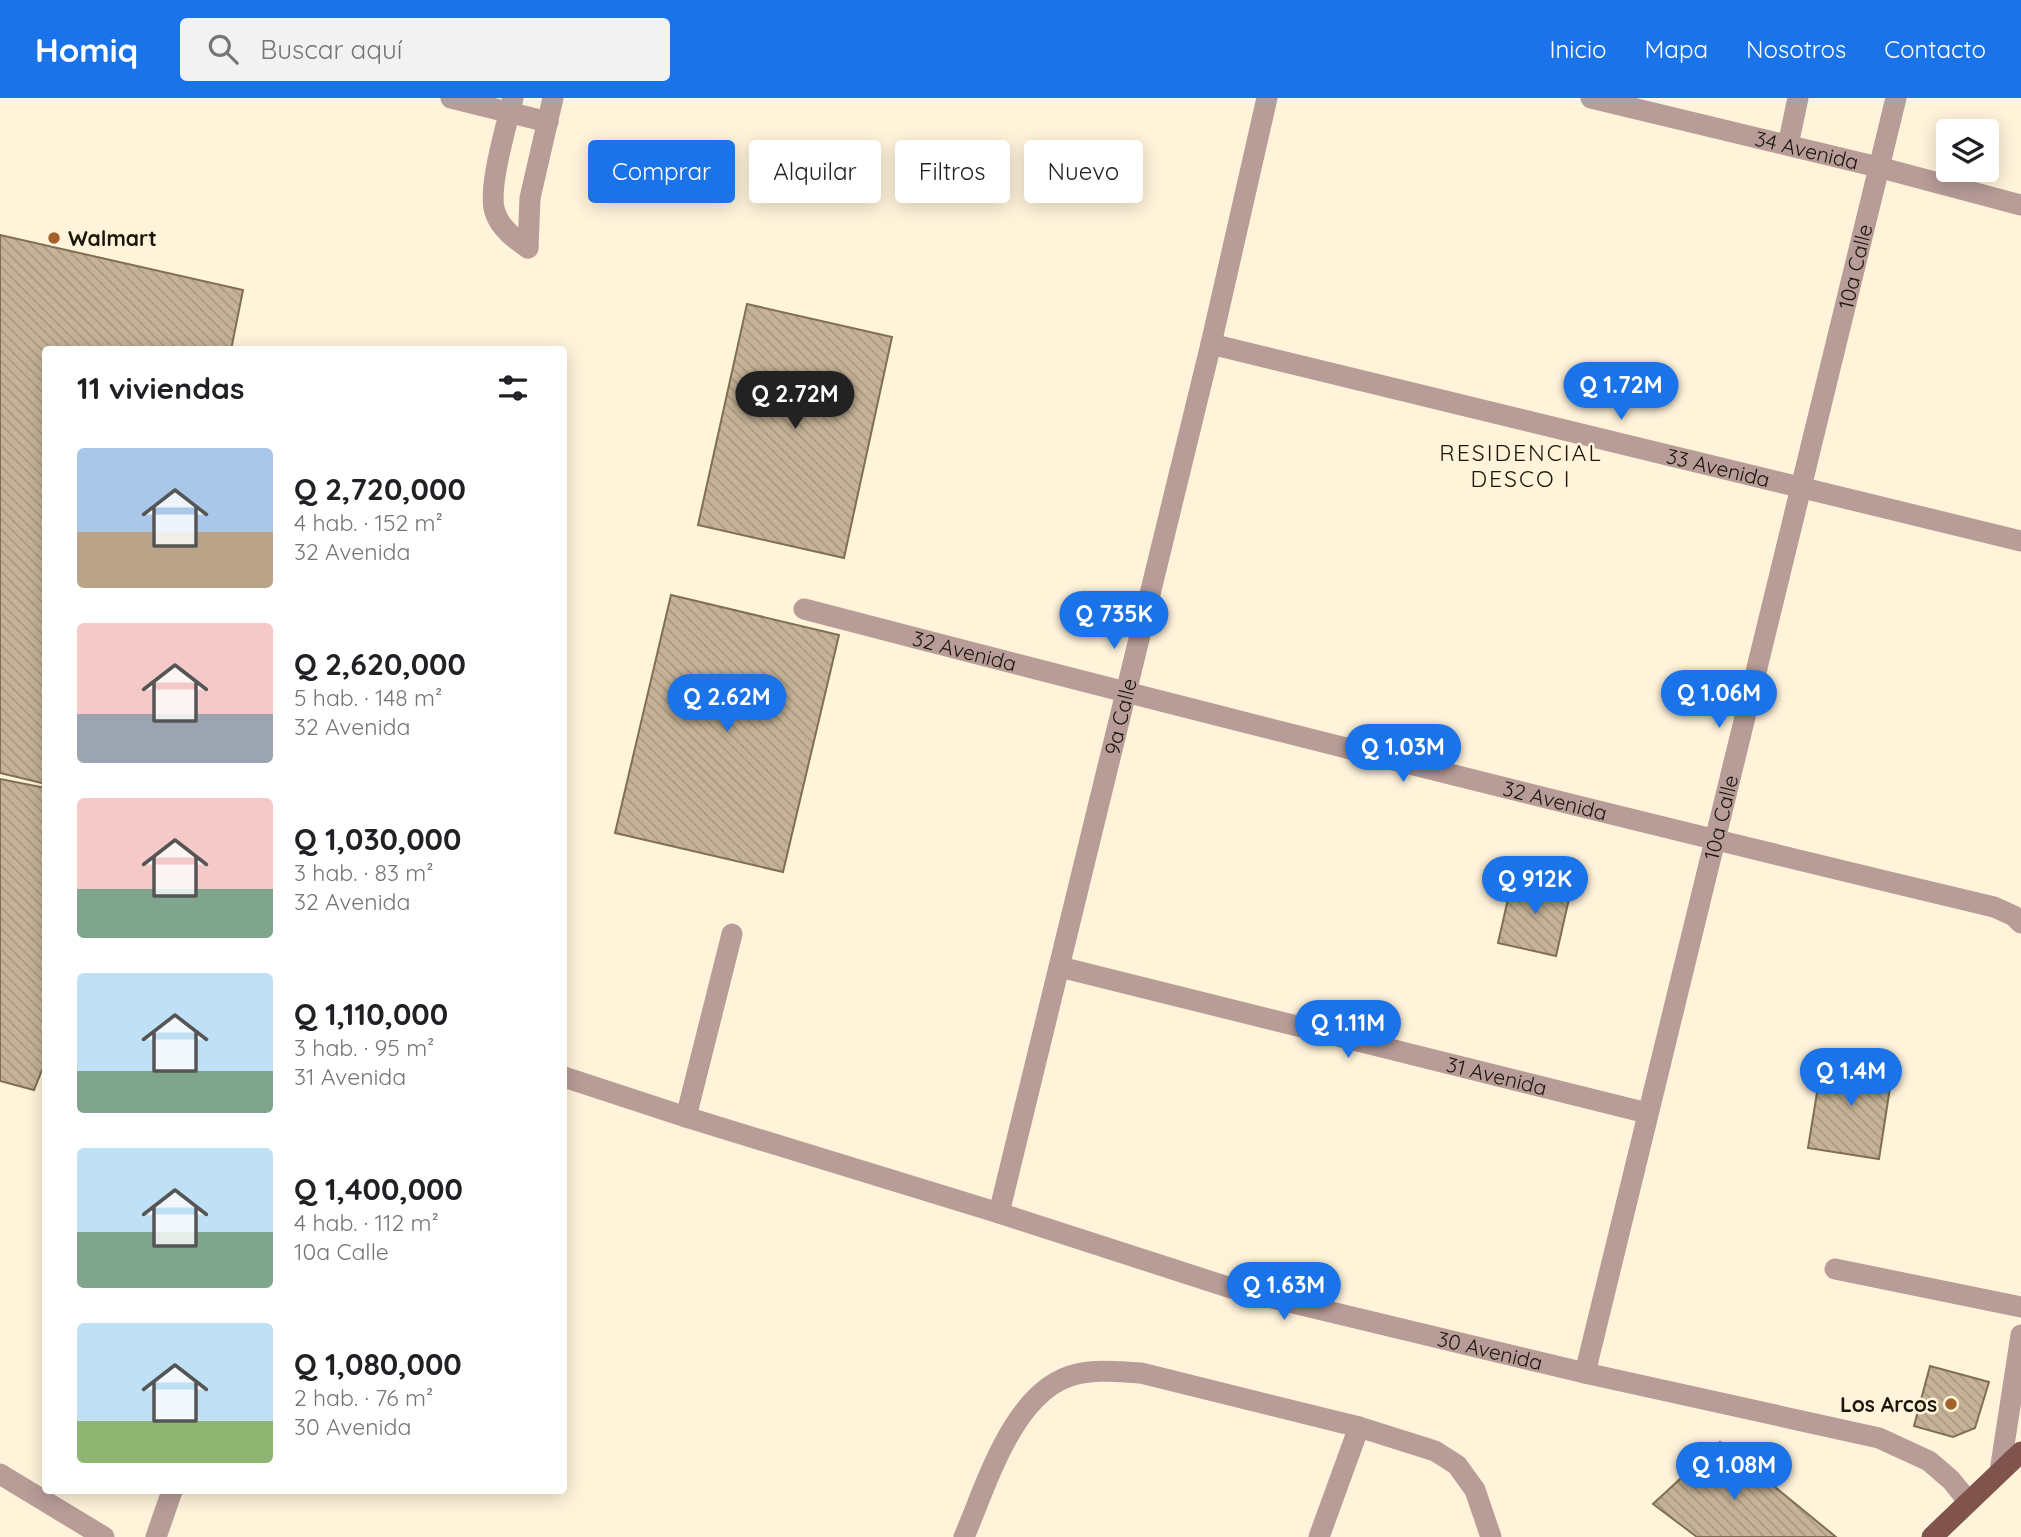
<!DOCTYPE html>
<html lang="es">
<head>
<meta charset="utf-8">
<style>
	body { margin:0; font-family:Quicksand,sans-serif; background:#f2f2f2; color:#202124; height:100vh; display:flex; flex-direction:column; font-size:26px; white-space:nowrap }
	* { box-sizing:border-box; margin:0 }
	p { font-size:23px; color:#757577 }
	.icon { flex:none; width:38px; height:38px; fill:none; stroke:currentColor; stroke-width:2; stroke-linecap:round; stroke-linejoin:round }
	.map { position:relative; flex:1; overflow:hidden }
	.sheet { position:absolute; left:42px; top:248px; width:525px; height:1148px; display:flex; flex-direction:column; background:#fff; border-radius:7px; box-shadow:0 4px 18px #0003 }
	.sheet>* { flex:none }
	.hud { position:absolute; left:588px; top:42px; width:665px; height:63px; display:flex; gap:14px }
	.fabs { position:absolute; left:1936px; top:21px; display:grid; gap:14px }
	.fabs a { display:grid; place-items:center; width:63px; height:63px; border-radius:7px; background:#fff; box-shadow:0 4px 18px #0003; font-size:35px }
	.price { position:absolute; translate:-50% -60px; padding:0 16px; border-radius:24px; background:#1a73e8; color:#fff; font-size:23px; line-height:46px; filter:drop-shadow(0 2px 4px #0008) }
	.price::after { content:''; position:absolute; left:50%; top:42px; width:21px; height:16px; margin-left:-10px; background:inherit; clip-path:polygon(0 0,100% 0,50% 100%) }
	.price.on { background:#222; color:#fff }
	ul { padding:0; list-style:none }
	li { display:flex; align-items:center; gap:21px; height:175px; padding:0 35px }
	li span { display:grid; place-items:center; flex:none; width:196px; height:140px; border-radius:7px; color:#555 }
	li>.icon { margin-inline-start:auto }
	span .icon { width:84px; height:84px; fill:#fffc; stroke-width:1 }
	li b { font-size:30px }
	h2 { display:flex; justify-content:space-between; align-items:center; height:84px; padding:0 35px; font-size:30px }
	.pill { padding:0 24px; border-radius:7px; background:#fff; box-shadow:0 4px 18px #0003; font-size:24px; line-height:63px }
	.pill.on { background:#1a73e8; color:#fff }
	header { display:flex; align-items:center; gap:42px; box-sizing:border-box; height:98px; padding:0 35px; background:#1a73e8; color:#fff }
	header strong { font-size:33px }
	nav { display:flex; gap:38px; margin-inline-start:auto; font-size:24px }
	.search { width:490px; height:63px; background:#f2f2f2; display:flex; align-items:center; gap:18px; box-sizing:border-box; padding:0 24px; border-radius:7px; color:#757577; font-size:26px }
	.map>svg:first-child { display:block }
	.building { fill:url(#building-back-hatch); stroke:#806f54; stroke-width:2 }
	.lines { fill:none; stroke-linecap:round; stroke-linejoin:round }
	.minor { stroke:#b79c97; stroke-width:21 }
	.major { stroke:#80534c; stroke-width:21 }
	.poi-dot { fill:#a2622b; stroke:#fff3da; stroke-width:2.5 }
	.labels { text-anchor:middle; dominant-baseline:central; stroke-width:5; stroke-linejoin:round; paint-order:stroke }
	.street-label { font-size:21px; fill:#1b160b; stroke:#fff3da }
	.poi-label { font-size:21px; font-weight:bold; fill:#1b160b; stroke:#fff3da; text-anchor:start }
	.neighbourhood-label { font-size:23px; letter-spacing:2px; fill:#1b160b; stroke:#fff3da }
</style>
</head>
<body>
<header>
<strong>Homiq</strong>
<div class="search"><svg class="icon" aria-label="search" viewBox="0 0 24 24"><circle cx="10" cy="10" r="6"/><path d="M15 15l6 6"/></svg>Buscar aquí</div>
<nav><a>Inicio</a><a>Mapa</a><a>Nosotros</a><a>Contacto</a></nav>
</header>
<div class="map">
<svg width="2021" height="1439" viewBox="0 0 2021 1439">
	<defs>
		<pattern id="building-back-hatch" width="6" height="6" patternUnits="userSpaceOnUse" patternTransform="scale(1.75)"><rect width="6" height="6" fill="#c6b397"/><path d="M-1 5l2 2M0 0l6 6M5-1l2 2" fill="none" stroke="#aa9981"/></pattern>
	</defs>
	<rect width="100%" height="100%" fill="#fff3da"/>
	<path class="building" d="M0 137 243 192 231 252H46V686L0 675Z
		M747 206 892 239 844 460 698 427Z
		M671 497 839 537 783 774 615 735Z
		M0 681 46 690V962L34 992 0 983Z
		M1513 779 1571 792 1556 858 1498 845Z
		M1823 958 1893 970 1879 1061 1808 1050Z
		M1930 1268 1989 1284 1975 1330 1953 1339 1914 1328Z
		M1720 1344 1836 1439H1697L1653 1406Z"/>
	<g class="lines">
		<g class="minor">
			<path d="M451 0 548 24"/>
			<path d="M513 0C507 26 487 91 495 114 500 130 515 141 528 150"/>
			<path id="s1" d="M1591 0 1878 69 2021 107"/>
			<path d="M1788 47 1798 0"/>
			<path d="M528 150 530 100 553 0"/>
			<path id="s2" d="M1211 246 2021 443"/>
			<path id="s3" d="M804 511C1199 614 1596 714 1994 809L2014 818 2021 825"/>
			<path id="s4" d="M1060 869 1647 1015"/>
			<path id="s5" d="M564 979 686 1019 999 1115 1231 1190 1585 1275 1879 1340 1929 1363 1951 1382 1968 1403"/>
			<path d="M686 1019 732 836"/>
			<path id="s6" d="M999 1115 1211 246 1267 0"/>
			<path d="M1835 1171 2021 1209"/>
			<path id="s7" d="M1585 1275 1896 0"/>
			<path d="M2000 1373 2021 1237"/>
			<path d="M0 1376 104 1439"/>
			<path d="M156 1439 172 1393"/>
			<path d="M964 1439C987 1386 1014 1290 1077 1276 1098 1271 1120 1274 1141 1275L1359 1329 1435 1353 1457 1367 1475 1392 1491 1439"/>
			<path d="M1319 1439 1359 1329"/>
		</g>
		<path class="major" d="M1932 1439 2021 1354"/>
	</g>
	<g class="poi-dot">
		<circle cx="54" cy="140" r="7"/>
		<circle cx="1951" cy="1306" r="7"/>
	</g>
	<g class="labels">
		<g class="street-label">
			<text stroke="none"><textPath href="#s1" startOffset="222">34 Avenida</textPath></text>
			<text stroke="none"><textPath href="#s7" startOffset="1139">10a Calle</textPath></text>
			<text stroke="none"><textPath href="#s2" startOffset="522">33 Avenida</textPath></text>
			<text stroke="none"><textPath href="#s3" startOffset="166">32 Avenida</textPath></text>
			<text stroke="none"><textPath href="#s6" startOffset="511">9a Calle</textPath></text>
			<text stroke="none"><textPath href="#s3" startOffset="775">32 Avenida</textPath></text>
			<text stroke="none"><textPath href="#s7" startOffset="572">10a Calle</textPath></text>
			<text stroke="none"><textPath href="#s4" startOffset="450">31 Avenida</textPath></text>
			<text stroke="none"><textPath href="#s5" startOffset="966">30 Avenida</textPath></text>
		</g>
		<g class="poi-label">
			<text x="68" y="140">Walmart</text>
			<text x="1937" y="1306" text-anchor="end">Los Arcos</text>
		</g>
		<g class="neighbourhood-label">
			<text x="1521" y="354">RESIDENCIAL<tspan x="1521" dy="26">DESCO I</tspan></text>
		</g>
	</g>
</svg>
<div class="fabs">
<a><svg class="icon" aria-label="layers" viewBox="0 0 24 24"><path d="M12 4l9 5-9 5-9-5zM3 14l9 5 9-5"/></svg></a>
</div>
<b class="price" style="left:1621px;top:324px">Q 1.72M</b>
<b class="price on" style="left:795px;top:333px">Q 2.72M</b>
<b class="price" style="left:1114px;top:553px">Q 735K</b>
<b class="price" style="left:1719px;top:632px">Q 1.06M</b>
<b class="price" style="left:727px;top:636px">Q 2.62M</b>
<b class="price" style="left:1403px;top:686px">Q 1.03M</b>
<b class="price" style="left:1535px;top:818px">Q 912K</b>
<b class="price" style="left:1348px;top:962px">Q 1.11M</b>
<b class="price" style="left:1851px;top:1010px">Q 1.4M</b>
<b class="price" style="left:1284px;top:1224px">Q 1.63M</b>
<b class="price" style="left:1734px;top:1404px">Q 1.08M</b>
<div class="hud">
<a class="pill on">Comprar</a>
<a class="pill">Alquilar</a>
<a class="pill">Filtros</a>
<a class="pill">Nuevo</a>
</div>
<section class="sheet">
<h2>11 viviendas<svg class="icon" aria-label="filters" viewBox="0 0 24 24"><path d="M4 7h16M4 17h16"/><circle cx="9" cy="7" r="2"/><circle cx="15" cy="17" r="2"/></svg></h2>
<ul>
<li><span style="background:linear-gradient(#a9c7e8 60%,#b9a48a 0)"><svg class="icon" aria-label="home" viewBox="0 0 24 24"><path d="M3 11l9-7 9 7M6 9v11h12V9"/></svg></span><div><b>Q 2,720,000</b><p>4 hab. · 152 m²</p><p>32 Avenida</p></div></li>
<li><span style="background:linear-gradient(#f6c9c9 65%,#9aa5b1 0)"><svg class="icon" aria-label="home" viewBox="0 0 24 24"><path d="M3 11l9-7 9 7M6 9v11h12V9"/></svg></span><div><b>Q 2,620,000</b><p>5 hab. · 148 m²</p><p>32 Avenida</p></div></li>
<li><span style="background:linear-gradient(#f6c9c9 65%,#7fa58c 0)"><svg class="icon" aria-label="home" viewBox="0 0 24 24"><path d="M3 11l9-7 9 7M6 9v11h12V9"/></svg></span><div><b>Q 1,030,000</b><p>3 hab. · 83 m²</p><p>32 Avenida</p></div></li>
<li><span style="background:linear-gradient(#bfe0f5 70%,#7fa58c 0)"><svg class="icon" aria-label="home" viewBox="0 0 24 24"><path d="M3 11l9-7 9 7M6 9v11h12V9"/></svg></span><div><b>Q 1,110,000</b><p>3 hab. · 95 m²</p><p>31 Avenida</p></div></li>
<li><span style="background:linear-gradient(#bfe0f5 60%,#7fa58c 0)"><svg class="icon" aria-label="home" viewBox="0 0 24 24"><path d="M3 11l9-7 9 7M6 9v11h12V9"/></svg></span><div><b>Q 1,400,000</b><p>4 hab. · 112 m²</p><p>10a Calle</p></div></li>
<li><span style="background:linear-gradient(#bfe0f5 70%,#8fb573 0)"><svg class="icon" aria-label="home" viewBox="0 0 24 24"><path d="M3 11l9-7 9 7M6 9v11h12V9"/></svg></span><div><b>Q 1,080,000</b><p>2 hab. · 76 m²</p><p>30 Avenida</p></div></li>
</ul>
</section>
</div>
</body>
</html>
